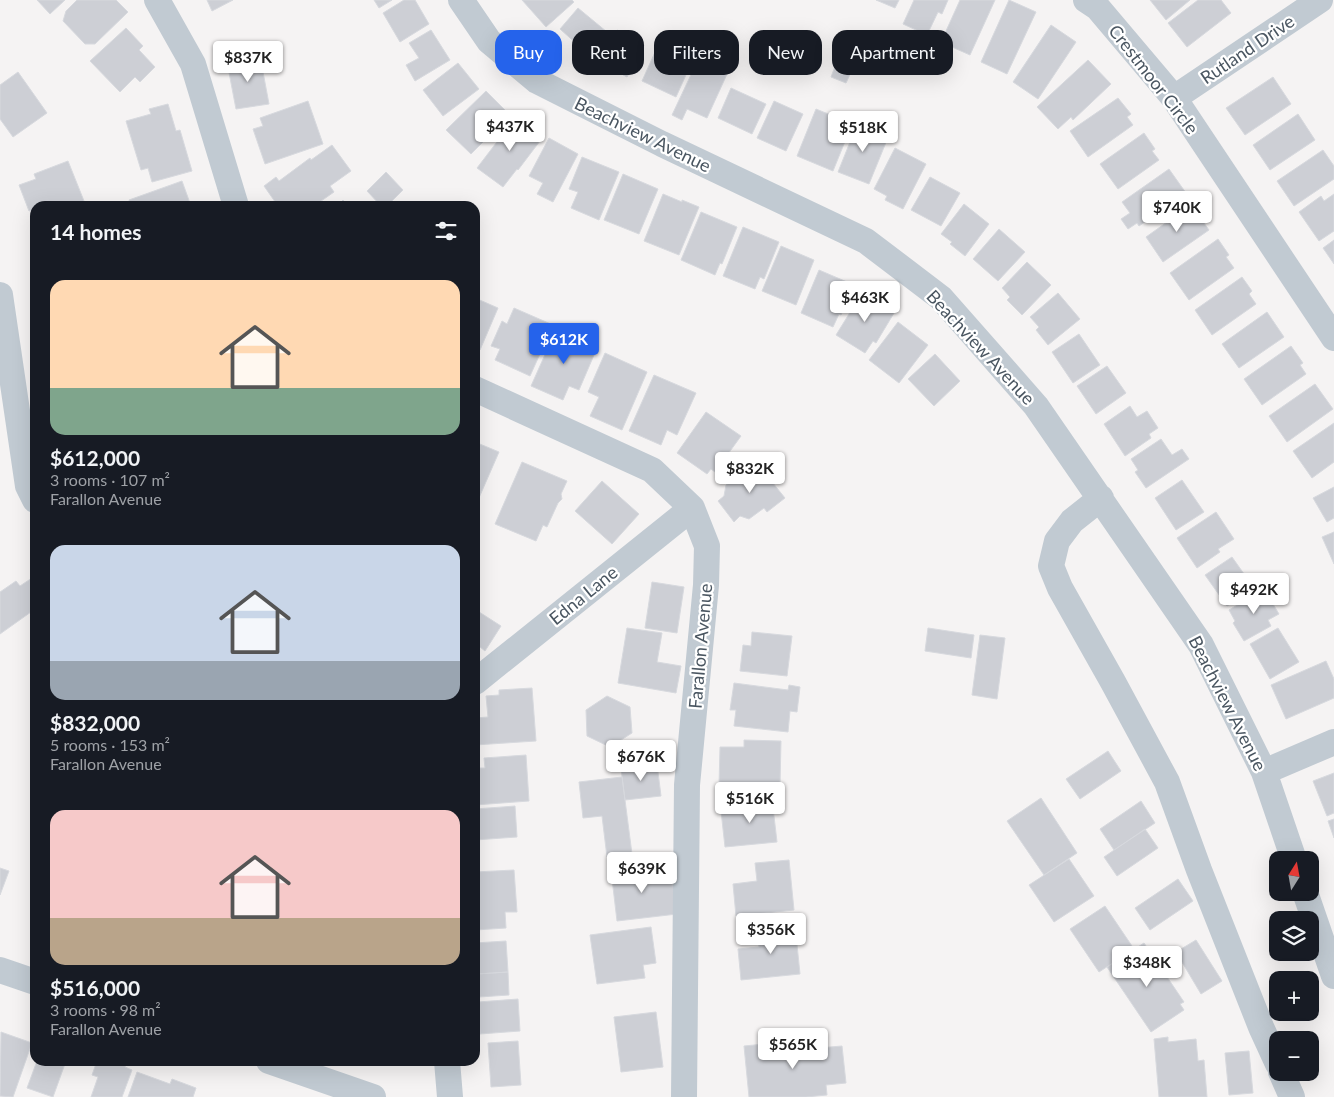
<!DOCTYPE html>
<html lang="en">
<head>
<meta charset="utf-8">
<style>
	body { margin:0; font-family:Lato,sans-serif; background:#20242c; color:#f1f3f6; height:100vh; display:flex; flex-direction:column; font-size:19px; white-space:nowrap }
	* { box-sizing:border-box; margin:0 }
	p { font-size:16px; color:#9ea1a6 }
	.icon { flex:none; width:28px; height:28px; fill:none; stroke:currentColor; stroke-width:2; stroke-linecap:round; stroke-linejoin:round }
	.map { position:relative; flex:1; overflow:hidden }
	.sheet { position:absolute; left:30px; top:201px; width:450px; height:865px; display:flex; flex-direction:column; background:#171b24; border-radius:15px; box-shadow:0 5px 20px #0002 }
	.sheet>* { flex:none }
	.top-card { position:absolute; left:495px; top:30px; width:475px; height:45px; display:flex; gap:10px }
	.needle { width:32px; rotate:11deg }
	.buttons { position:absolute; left:1269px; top:851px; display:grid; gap:10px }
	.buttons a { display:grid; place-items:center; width:50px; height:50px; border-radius:10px; background:#171b24; box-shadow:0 5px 20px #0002; font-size:25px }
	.price { position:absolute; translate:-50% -42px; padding:0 11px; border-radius:5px; background:#fff; color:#222; font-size:16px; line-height:32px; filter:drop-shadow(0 1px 2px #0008) }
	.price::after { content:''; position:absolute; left:50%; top:30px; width:15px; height:11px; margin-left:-8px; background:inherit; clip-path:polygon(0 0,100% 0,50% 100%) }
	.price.on { background:#2563eb; color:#fff }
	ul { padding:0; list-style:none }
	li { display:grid; align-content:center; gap:10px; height:265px; padding:0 20px }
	li span { display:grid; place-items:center; height:155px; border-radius:15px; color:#555 }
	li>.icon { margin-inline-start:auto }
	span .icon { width:90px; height:90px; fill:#fffc; stroke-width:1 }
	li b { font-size:21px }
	h2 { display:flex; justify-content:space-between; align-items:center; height:60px; padding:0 20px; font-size:21px }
	.pill { padding:0 18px; border-radius:15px; background:#171b24; box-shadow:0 5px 20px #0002; font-size:18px; line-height:45px }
	.pill.on { background:#2563eb; color:#fff }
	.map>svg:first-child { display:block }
	.building { fill:#cdcfd5; stroke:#d7d9de }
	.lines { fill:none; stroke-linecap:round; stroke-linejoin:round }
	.minor { stroke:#c1cad2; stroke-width:26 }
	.labels { text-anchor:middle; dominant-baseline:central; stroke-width:4.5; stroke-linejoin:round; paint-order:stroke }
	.street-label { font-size:18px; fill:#4a5661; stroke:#fff }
</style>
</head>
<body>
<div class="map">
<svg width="1334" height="1097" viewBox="0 0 1334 1097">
	<rect width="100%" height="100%" fill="#f5f3f3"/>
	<path class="building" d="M37 0H65L50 14Z
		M77 0H116L128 12 95 44H85L63 21 66 11Z
		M207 0H233L212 11Z
		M374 0H392L379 8Z
		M404 0H415L429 24 400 42 383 13Z
		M522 0H572L574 2 546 27Z
		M876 0H899L895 8Z
		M914 0H948L942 14 938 12 927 35 903 24Z
		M960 0H995L970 55 941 42Z
		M1009 0 1036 12 1007 74 981 62Z
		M1150 0H1190L1166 20Z
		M1198 0H1221L1231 13 1187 47 1168 23Z
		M578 8 607 32 588 54 560 29Z
		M1051 25 1076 42 1038 99 1013 82Z
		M126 28 143 46 139 50 155 67 140 82 135 77 120 92 90 61Z
		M431 30 450 60 415 81 406 65 419 58 409 43Z
		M617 30 644 45 627 77 600 62Z
		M704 47 733 61 707 118 687 109 682 120 672 115Z
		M656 50 690 66 676 97 642 81Z
		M260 56 269 104 236 109 227 62Z
		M1088 60 1111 84 1073 120 1071 117 1058 129 1037 107Z
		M458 63 479 89 443 116 423 90Z
		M836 64 852 70 846 83 831 77Z
		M18 72 47 113 13 137 0 119V85Z
		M1273 77 1291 104 1245 135 1226 108Z
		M731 88 766 104 752 134 718 118Z
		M486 91 510 115 471 154 446 130Z
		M1118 98 1131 114 1127 117 1133 125 1088 157 1070 131Z
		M308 101 323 144 265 164 253 129 263 126 260 118Z
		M774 101 803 114 786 151 757 138Z
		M168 104 176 131 180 130 192 171 152 182 148 168 141 170 126 121 151 114 149 109Z
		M816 109 843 120 837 135 846 139 833 171 797 156Z
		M1298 114 1315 140 1270 170 1253 145Z
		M516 117 543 137 518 170 517 169 503 187 477 168Z
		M858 122 889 135 869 184 838 172Z
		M1144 133 1155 149 1152 151 1159 160 1118 189 1100 164Z
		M549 138 578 154 553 202 537 194 543 183 529 176Z
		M332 145 351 171 330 186 334 192 314 206H278L264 186 276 177 279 181 310 158 311 160Z
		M895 148 926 164 903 209 885 200 887 196 874 189Z
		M1323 150 1334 166V179L1294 206 1277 181Z
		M582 157 619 172 599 220 571 208 578 192 569 189Z
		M68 161 86 206H35V209L29 211 19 185 36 179 34 174Z
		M1169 169 1186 193 1139 226 1137 223 1128 229 1121 219 1130 213 1122 202Z
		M386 172 403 190 387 206H381L367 191Z
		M623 174 658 189 639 234 604 220Z
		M930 177 960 193 941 226 911 210Z
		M182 181 191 206H131L129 200Z
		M663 194 682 202V200L699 207 679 255 644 241Z
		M1334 194V231L1319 241 1299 212 1321 196 1324 201Z
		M343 200 349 206H337Z
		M964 204 989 224 965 256 950 244 952 242 941 234Z
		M1191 205 1209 230 1163 262 1146 237Z
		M701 212 737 227 722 264 720 263 715 275 681 260Z
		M743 227 779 242 764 279 760 277 755 289 723 276Z
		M999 229 1025 252 998 281 973 259Z
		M1218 239 1229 255 1226 257 1234 268 1189 300 1170 273Z
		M1334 240V264L1323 248Z
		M781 246 814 260 796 305 762 291Z
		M35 255V284L31 279Z
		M1027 262 1051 285 1022 315 1007 300 1010 297 1002 288Z
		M819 270 854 285 841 315 839 314 833 327 801 313Z
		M1242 277 1252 291 1249 294 1256 304 1212 335 1195 310Z
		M862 293 894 313 876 343 873 341 865 353 836 335Z
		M1058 293 1080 319 1048 345 1036 330 1039 327 1030 317Z
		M475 298 498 308 480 350 475 348Z
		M514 308 553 325 530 376 495 360 500 349 491 346 502 321 507 324Z
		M1267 312 1284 337 1239 368 1222 344Z
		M898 322 928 345 899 383 869 360Z
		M556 330 597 348 579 390 569 386 563 400 531 386Z
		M1079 334 1100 365 1073 383 1052 352Z
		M1291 346 1303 363 1300 365 1306 374 1262 405 1244 379Z
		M605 353 647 372 622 430 590 416 599 397 588 392Z
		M935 354 960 381 934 406 908 379Z
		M1107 366 1126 393 1096 414 1077 386Z
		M654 375 696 393 677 435 667 430 661 445 629 431Z
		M1315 384 1333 409 1287 442 1269 416Z
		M1130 406 1137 417 1147 411 1158 428 1149 434 1151 438 1125 456 1104 424Z
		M706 412 741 436 715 472 711 469 707 474 677 453Z
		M1334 423V462L1312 478 1293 451Z
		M1161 439 1172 455 1182 449 1189 459 1146 488 1135 472 1138 470 1131 459Z
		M475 442 499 452 475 507Z
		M522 462 567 481 561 494 562 499 558 503 547 527 543 525 536 541 495 524Z
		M756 462 785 498 767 512 764 508 749 519 740 516 734 522 718 501 724 496 726 485Z
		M1182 480 1204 512 1176 530 1155 498Z
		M602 481 639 514 612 544 575 511Z
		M1334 487V518L1327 522 1313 498Z
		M1216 512 1234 539 1218 549 1220 552 1197 568 1177 538Z
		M1334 532V564L1322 537Z
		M1232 557 1254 588 1227 606 1205 575Z
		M35 576V618L31 612 0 634V592L16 581 20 586Z
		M652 582 684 587 677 633 645 628Z
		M1264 589 1279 614 1268 620 1271 626 1244 641 1233 623 1235 621 1229 610Z
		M475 610H476L501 626 485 651 480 647 475 655Z
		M627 628 662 633 657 662 681 666 676 693 618 683Z
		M928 628 974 635 971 658 925 651Z
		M1278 628 1299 662 1270 679 1250 644Z
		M752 632 792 636 787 676 740 671 743 645 751 646Z
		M980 635 1005 638 997 699 972 695Z
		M1326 661 1334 679V698L1286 719 1271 685Z
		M734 683 788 690 789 685 800 687 797 712 790 711 788 732 734 726 736 710H730Z
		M532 688 536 741 475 745V718L488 717 486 696 499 695V690Z
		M607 696 630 707 632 733 610 747 587 736 586 710Z
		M744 740 781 741 780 786 719 785 720 747H744Z
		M1108 751 1121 771 1080 799 1066 779Z
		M526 755 529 801 475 805V768H485L484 758Z
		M657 764 661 796 625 800 621 768Z
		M1334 773V813L1327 816 1313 781Z
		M622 777 632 854 607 857 602 816 583 818 579 782Z
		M1041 798 1077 853 1044 875 1007 821Z
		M772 799 777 842 725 847 721 811 745 808V802Z
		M1141 801 1155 823 1114 850 1100 829Z
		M515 806 517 837 475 840V809Z
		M1334 819V838L1328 821Z
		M1145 829 1158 848 1117 876 1104 857Z
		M1069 859 1094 896 1054 922 1029 885Z
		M789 860 794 910 736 916 733 884 757 881 755 863Z
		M652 865 653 879 672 877 677 914 617 921 611 870Z
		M0 868 9 871 0 895Z
		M514 870 517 912H505L506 928 475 930V872Z
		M35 877V890L31 888Z
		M1178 879 1193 901 1150 930 1135 908Z
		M1105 906 1134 949 1099 972 1070 929Z
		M795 925 800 974 741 980 738 949 759 947 757 929Z
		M651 927 656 963 643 965 645 978 597 984 590 935Z
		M1196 940 1222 981 1201 994 1176 952Z
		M506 941 508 972 477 974 475 943Z
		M1144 943 1155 959 1151 961 1157 970 1161 968 1184 1002 1180 1004 1184 1010 1151 1032 1107 967Z
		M508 972 509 995 479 997 477 974Z
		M518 999 520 1031 480 1034 478 1002Z
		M656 1012 663 1067 621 1072 614 1017Z
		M1 1032 32 1043 13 1097 0 1096Z
		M1168 1037V1042L1196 1039 1198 1061 1204 1060 1207 1097H1159L1154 1039Z
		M806 1040 807 1049 842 1046 846 1083 826 1085 827 1095 806 1097H749L744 1046Z
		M518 1041 521 1085 491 1087 488 1043Z
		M1249 1051 1253 1093 1229 1095 1225 1053Z
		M37 1061H66L53 1097 27 1088Z
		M97 1061H127L125 1067 132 1070 122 1097H91L98 1077 92 1075Z
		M137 1072 170 1084 172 1079 196 1088 193 1097H128Z"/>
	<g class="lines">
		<path class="minor" d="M157 0 193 64 236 206
			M461 0 489 41 537 81 662 144 866 241 941 298 1036 406 1201 645 1264 772 1294 860
			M1086 0 1098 8 1174 98 1334 338
			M1174 98 1320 0
			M0 295 28 486 35 500
			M475 389 652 470 692 508 707 546 706 585 687 785 684 1097
			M1101 498 1072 521 1057 541 1051 566 1060 588 1113 682 1167 782 1199 870 1261 1027 1278 1064
			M475 682 692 508
			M1264 772 1334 742
			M1305 892 1334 976
			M0 970 35 982
			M269 1061 373 1097
			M447 1061 450 1097
			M1281 1072 1292 1097"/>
	</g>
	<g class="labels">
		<g class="street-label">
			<text transform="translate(1247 49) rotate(-34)">Rutland Drive</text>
			<text transform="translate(1154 79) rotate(52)">Crestmoor Circle</text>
			<text transform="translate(643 134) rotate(26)">Beachview Avenue</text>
			<text transform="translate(981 347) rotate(47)">Beachview Avenue</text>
			<text transform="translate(583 595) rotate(-39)">Edna Lane</text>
			<text transform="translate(700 646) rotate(-85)">Farallon Avenue</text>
			<text transform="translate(1228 703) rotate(63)">Beachview Avenue</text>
		</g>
	</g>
</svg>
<div class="buttons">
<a><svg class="needle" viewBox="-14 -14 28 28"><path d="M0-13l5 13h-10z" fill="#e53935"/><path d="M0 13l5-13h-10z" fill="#9ea1a6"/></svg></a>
<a><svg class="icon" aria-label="layers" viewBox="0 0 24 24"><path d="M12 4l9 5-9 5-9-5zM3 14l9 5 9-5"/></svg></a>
<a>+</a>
<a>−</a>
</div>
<b class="price" style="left:248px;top:83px">$837K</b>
<b class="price" style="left:510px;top:152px">$437K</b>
<b class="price" style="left:863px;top:153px">$518K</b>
<b class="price" style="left:1177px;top:233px">$740K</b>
<b class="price" style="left:865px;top:323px">$463K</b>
<b class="price on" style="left:564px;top:365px">$612K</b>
<b class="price" style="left:750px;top:494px">$832K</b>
<b class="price" style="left:1254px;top:615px">$492K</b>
<b class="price" style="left:641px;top:782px">$676K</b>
<b class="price" style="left:750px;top:824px">$516K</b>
<b class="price" style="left:642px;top:894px">$639K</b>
<b class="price" style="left:771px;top:955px">$356K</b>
<b class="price" style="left:1147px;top:988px">$348K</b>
<b class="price" style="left:793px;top:1070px">$565K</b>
<div class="top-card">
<a class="pill on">Buy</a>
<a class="pill">Rent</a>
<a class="pill">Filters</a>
<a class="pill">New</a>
<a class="pill">Apartment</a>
</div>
<section class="sheet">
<h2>14 homes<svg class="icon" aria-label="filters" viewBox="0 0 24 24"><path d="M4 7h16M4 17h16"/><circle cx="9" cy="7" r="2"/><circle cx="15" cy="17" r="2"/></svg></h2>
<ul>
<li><span style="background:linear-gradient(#ffd9b3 70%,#7fa58c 0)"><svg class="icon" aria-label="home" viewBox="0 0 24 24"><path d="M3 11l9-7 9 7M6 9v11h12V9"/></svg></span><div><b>$612,000</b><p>3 rooms · 107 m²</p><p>Farallon Avenue</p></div></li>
<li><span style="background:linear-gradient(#c9d6e8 75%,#9aa5b1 0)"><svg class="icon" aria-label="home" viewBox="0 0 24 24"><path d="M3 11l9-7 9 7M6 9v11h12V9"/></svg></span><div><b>$832,000</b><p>5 rooms · 153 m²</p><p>Farallon Avenue</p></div></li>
<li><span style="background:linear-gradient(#f6c9c9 70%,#b9a48a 0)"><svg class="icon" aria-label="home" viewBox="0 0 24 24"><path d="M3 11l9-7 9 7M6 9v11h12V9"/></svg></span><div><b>$516,000</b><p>3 rooms · 98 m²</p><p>Farallon Avenue</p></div></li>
</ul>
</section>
</div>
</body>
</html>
